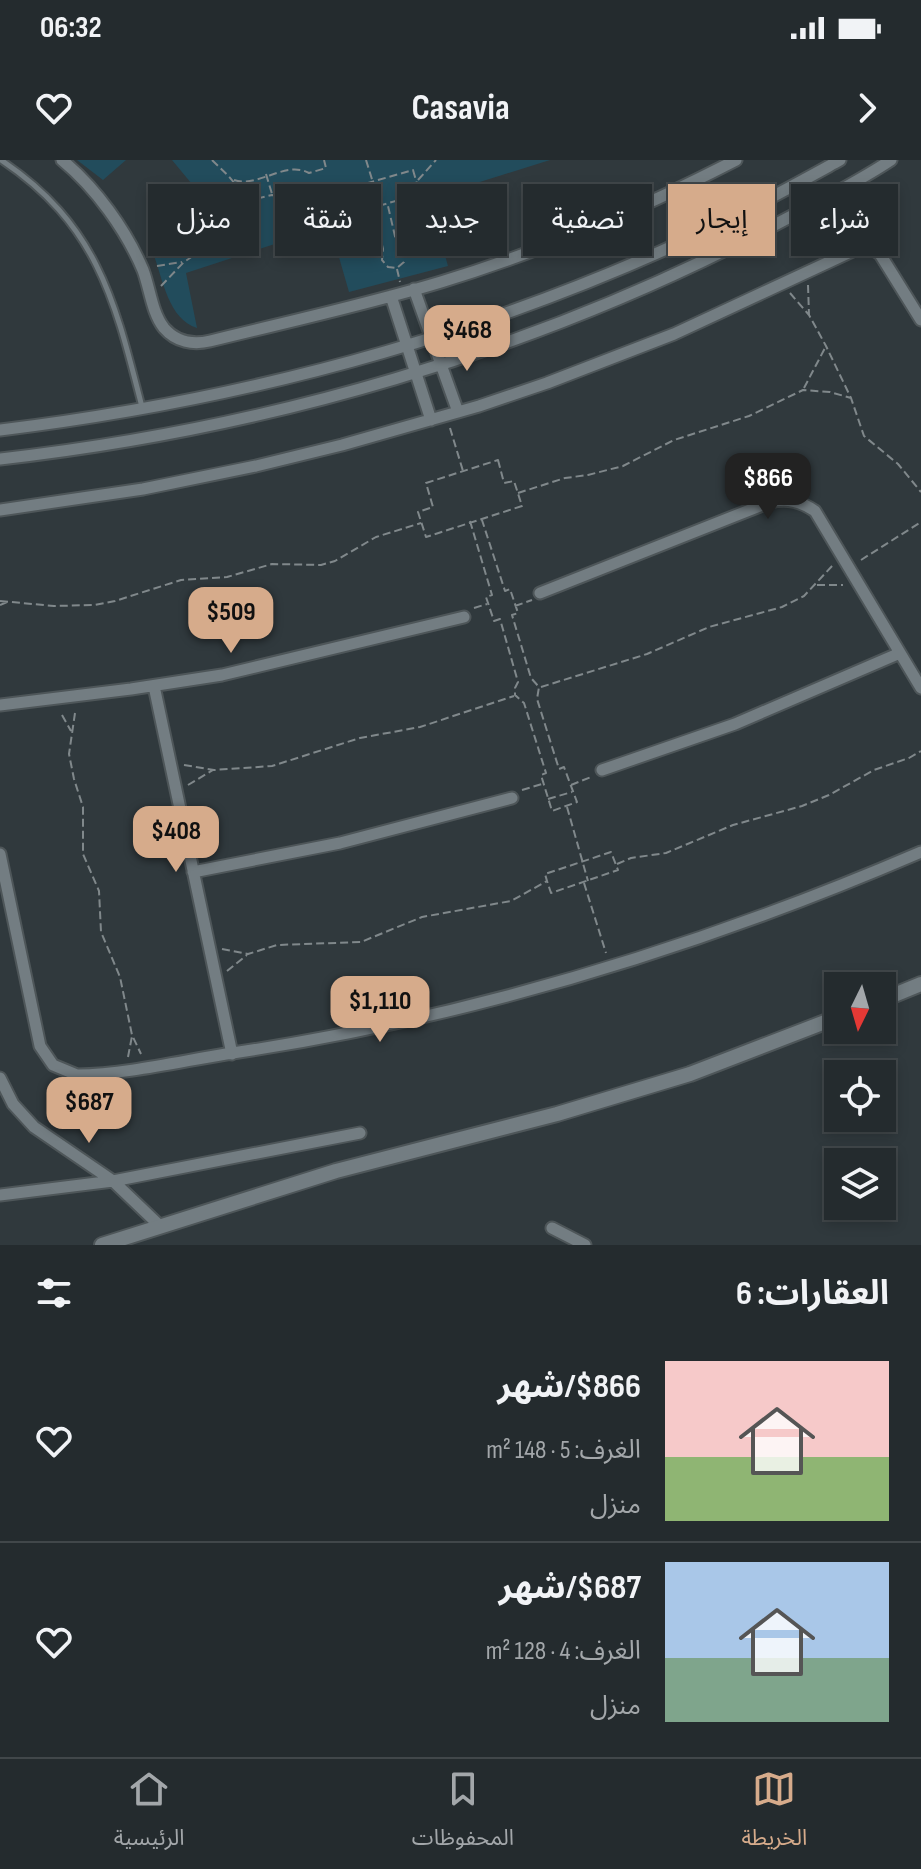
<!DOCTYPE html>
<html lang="ar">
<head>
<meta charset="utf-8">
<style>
	body { margin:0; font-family:"Sofia Sans Condensed","Noto Sans Arabic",sans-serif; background:#2c3336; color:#f1f3f6; direction:rtl; height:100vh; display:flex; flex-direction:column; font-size:30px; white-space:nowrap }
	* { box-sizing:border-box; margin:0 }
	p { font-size:26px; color:#a3a7aa }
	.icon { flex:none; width:44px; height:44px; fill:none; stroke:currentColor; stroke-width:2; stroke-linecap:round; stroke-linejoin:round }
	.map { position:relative; height:1085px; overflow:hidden; direction:ltr }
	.side { display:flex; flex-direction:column; background:#242b2e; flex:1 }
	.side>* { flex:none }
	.hud { position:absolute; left:24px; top:24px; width:874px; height:72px; direction:rtl; display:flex; gap:16px }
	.needle { width:52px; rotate:185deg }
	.tools { position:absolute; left:824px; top:812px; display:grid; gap:16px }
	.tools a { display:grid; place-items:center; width:72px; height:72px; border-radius:0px; background:#242b2e; box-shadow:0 4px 12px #0003,0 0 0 2px #41474a; font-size:40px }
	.price { position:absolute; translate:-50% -68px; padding:0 18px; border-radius:16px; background:#d6ab8b; color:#111; font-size:26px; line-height:52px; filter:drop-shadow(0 2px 4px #0008) }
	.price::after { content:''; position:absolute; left:50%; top:48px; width:24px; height:18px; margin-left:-12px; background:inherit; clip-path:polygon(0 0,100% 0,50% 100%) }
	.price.active { background:#222; color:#fff }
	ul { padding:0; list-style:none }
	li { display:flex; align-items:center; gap:24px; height:200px; padding:0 32px }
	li+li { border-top:2px solid #41474a }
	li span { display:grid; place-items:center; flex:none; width:224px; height:160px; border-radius:0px; color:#555 }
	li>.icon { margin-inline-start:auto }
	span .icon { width:96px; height:96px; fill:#fffc; stroke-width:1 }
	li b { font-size:34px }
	h2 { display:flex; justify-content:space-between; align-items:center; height:96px; padding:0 32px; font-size:34px }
	.pill { padding:0 28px; border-radius:0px; background:#242b2e; box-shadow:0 4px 12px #0003,0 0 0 2px #41474a; font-size:28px; line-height:72px }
	.pill.active { background:#d6ab8b; color:#111 }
	.status { display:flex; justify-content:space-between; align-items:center; height:56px; padding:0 40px; background:#242b2e; direction:ltr }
	.status svg { height:22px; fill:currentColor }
	header { display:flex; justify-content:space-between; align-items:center; height:104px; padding:0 32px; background:#242b2e; font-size:36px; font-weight:700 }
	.dock { display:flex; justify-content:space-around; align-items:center; height:112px; border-top:2px solid #41474a; background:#242b2e; font-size:22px; color:#a3a7aa }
	.dock a { display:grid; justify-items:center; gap:4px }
	.dock .active { color:#d6ab8b }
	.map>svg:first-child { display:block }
	.green { fill:#224c5c }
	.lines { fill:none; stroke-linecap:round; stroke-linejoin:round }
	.lane-casing { stroke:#4e5659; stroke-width:9 }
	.street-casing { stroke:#4e5659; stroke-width:15 }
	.secondary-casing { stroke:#4e5659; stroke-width:18 }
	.path { stroke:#80888b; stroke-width:2; stroke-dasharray:8 4; stroke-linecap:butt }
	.lane { stroke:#737d82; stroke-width:5 }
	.street { stroke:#737d82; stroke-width:11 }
	.secondary { stroke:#737d82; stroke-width:14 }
</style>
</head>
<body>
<div class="status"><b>06:32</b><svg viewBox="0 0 49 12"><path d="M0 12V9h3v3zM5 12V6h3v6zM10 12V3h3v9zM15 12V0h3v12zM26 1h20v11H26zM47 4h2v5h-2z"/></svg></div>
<header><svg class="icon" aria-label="forward" viewBox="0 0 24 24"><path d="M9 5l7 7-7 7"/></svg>Casavia<svg class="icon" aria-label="heart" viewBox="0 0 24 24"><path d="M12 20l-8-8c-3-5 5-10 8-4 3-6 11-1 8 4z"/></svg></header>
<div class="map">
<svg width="921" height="1085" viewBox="0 0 921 1085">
	<rect width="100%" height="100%" fill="#30393d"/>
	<path class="green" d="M77 0H126L103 20Z
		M172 0H550L429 38 448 106 349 132 330 66 186 113 197 168C168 159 163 119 153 93L214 67 201 35Z"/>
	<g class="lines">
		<defs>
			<path id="lane" d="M1 0C98 65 115 141 142 247"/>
			<path id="street" d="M62 0C96 28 126 70 143 110 150 129 152 153 164 168 176 182 193 185 210 181 287 162 365 145 441 122 543 91 641 49 736 0
				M414 129 458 252
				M391 136 431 260
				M0 270C236 241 468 180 684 81 737 57 789 28 840 0
				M0 299C266 269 532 192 769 68 810 46 852 26 891 0
				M0 350 143 329 256 306 342 285 479 246 547 223 674 174 859 88H871L880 94 921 160
				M540 433 770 342C787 338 800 341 815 351L921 528
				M154 526 232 894
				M0 545 131 529 222 515 464 457
				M602 610 735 564 900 493
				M0 694 40 886 53 905 77 915C126 914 177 902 226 894 465 859 700 787 921 692
				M193 712 340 683 512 638
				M0 918 13 944 34 967 113 1021 159 1065
				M0 1035 113 1021 360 973
				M552 1068 585 1085"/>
			<path id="secondary" d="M882 840 921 824
				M102 1085 336 1011 557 954 690 914 838 857"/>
		</defs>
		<use href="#lane" class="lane-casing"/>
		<use href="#street" class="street-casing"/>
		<use href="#secondary" class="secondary-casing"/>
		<path class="path" d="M212 0C227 15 241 24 242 47
			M366 0 380 45
			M413 10 420 34 340 57 333 33Z
			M266 14 272 34
			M234 20C259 28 285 0 309 13L326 8 324 0
			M418 20 436 0
			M373 49 383 89 382 100 388 107 397 108 404 102 405 93 397 85 388 46
			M157 106 182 102
			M397 109 400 122
			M808 125 809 155
			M161 126 184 102 224 75 242 48 251 40 272 35 309 45H336
			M790 133 809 155 826 186 851 238 864 276 898 304 921 332
			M804 228 825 188
			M450 268 463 311
			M498 300 504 323 514 321 522 346 426 377 418 352 433 347 426 323Z
			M518 333 565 318 588 315 623 306 674 280 749 256 803 230 830 232 851 238
			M470 361 492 435 486 437 494 461 500 459 518 522 515 528V535L524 543 546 613 541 615 552 651 577 642 564 607 559 609 537 539 539 527 531 518 512 455 518 453 510 429 505 431 481 357
			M861 400 921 362
			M817 425H843
			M0 441 54 446 95 445 115 441 181 420 227 417 272 404 321 405 335 401 376 377 421 363
			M0 445 7 442
			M515 446 532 440
			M474 448 487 444
			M541 527 647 494 709 467 782 447 804 436 833 405
			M75 553 69 594 74 619 83 647V694L99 731 101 772 120 817 132 875 141 894
			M62 555 71 571
			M184 605 214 610 272 606 360 578 420 567 514 536
			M188 625 213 610
			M571 625 591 617
			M522 630 542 624
			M548 639 572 632
			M567 647 588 721
			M617 704 631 698 666 693 733 665 802 646 829 635 874 610 909 598 921 591
			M584 723 606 793
			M222 789 248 794 277 785 361 782 422 757 511 741 547 721 545 714 611 692 618 710 551 733 547 721
			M227 811 247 795
			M128 897 132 876"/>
		<use href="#lane" class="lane"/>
		<use href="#street" class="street"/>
		<use href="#secondary" class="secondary"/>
	</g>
</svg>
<div class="tools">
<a><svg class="needle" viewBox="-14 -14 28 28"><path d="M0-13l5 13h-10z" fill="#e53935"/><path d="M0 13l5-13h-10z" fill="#a3a7aa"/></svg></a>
<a><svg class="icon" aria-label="locate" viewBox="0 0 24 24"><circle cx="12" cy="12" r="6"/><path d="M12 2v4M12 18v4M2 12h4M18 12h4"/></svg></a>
<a><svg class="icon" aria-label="layers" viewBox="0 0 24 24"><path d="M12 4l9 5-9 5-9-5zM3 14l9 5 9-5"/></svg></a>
</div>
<b class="price" style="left:467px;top:213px">$468</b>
<b class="price active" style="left:768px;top:361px">$866</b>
<b class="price" style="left:231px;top:495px">$509</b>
<b class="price" style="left:176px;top:714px">$408</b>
<b class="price" style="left:380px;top:884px">$1,110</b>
<b class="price" style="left:89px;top:985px">$687</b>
<div class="hud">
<a class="pill">شراء</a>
<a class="pill active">إيجار</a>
<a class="pill">تصفية</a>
<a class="pill">جديد</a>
<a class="pill">شقة</a>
<a class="pill">منزل</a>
</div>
</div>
<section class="side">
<h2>العقارات: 6<svg class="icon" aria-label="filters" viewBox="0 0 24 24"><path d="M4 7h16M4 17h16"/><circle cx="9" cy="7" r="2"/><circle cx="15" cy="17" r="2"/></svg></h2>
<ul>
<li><span style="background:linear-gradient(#f6c9c9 60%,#8fb573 0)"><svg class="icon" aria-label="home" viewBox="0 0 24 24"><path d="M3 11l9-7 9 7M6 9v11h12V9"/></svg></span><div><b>$866/شهر</b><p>الغرف: 5 · 148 m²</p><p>منزل</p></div><svg class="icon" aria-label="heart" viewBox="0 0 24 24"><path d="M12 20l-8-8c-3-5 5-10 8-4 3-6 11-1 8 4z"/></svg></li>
<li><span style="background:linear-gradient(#a9c7e8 60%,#7fa58c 0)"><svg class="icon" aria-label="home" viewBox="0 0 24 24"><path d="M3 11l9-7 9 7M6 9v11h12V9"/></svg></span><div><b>$687/شهر</b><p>الغرف: 4 · 128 m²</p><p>منزل</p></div><svg class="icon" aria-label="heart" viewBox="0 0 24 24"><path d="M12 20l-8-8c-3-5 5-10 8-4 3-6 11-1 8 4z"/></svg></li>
</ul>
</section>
<nav class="dock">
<a class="active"><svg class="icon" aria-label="map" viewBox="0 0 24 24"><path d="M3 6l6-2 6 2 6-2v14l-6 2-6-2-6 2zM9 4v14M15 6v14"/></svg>الخريطة</a>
<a><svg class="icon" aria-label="saved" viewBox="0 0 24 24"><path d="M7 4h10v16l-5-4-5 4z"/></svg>المحفوظات</a>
<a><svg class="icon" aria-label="home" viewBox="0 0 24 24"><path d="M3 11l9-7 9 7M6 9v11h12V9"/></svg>الرئيسية</a>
</nav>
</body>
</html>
